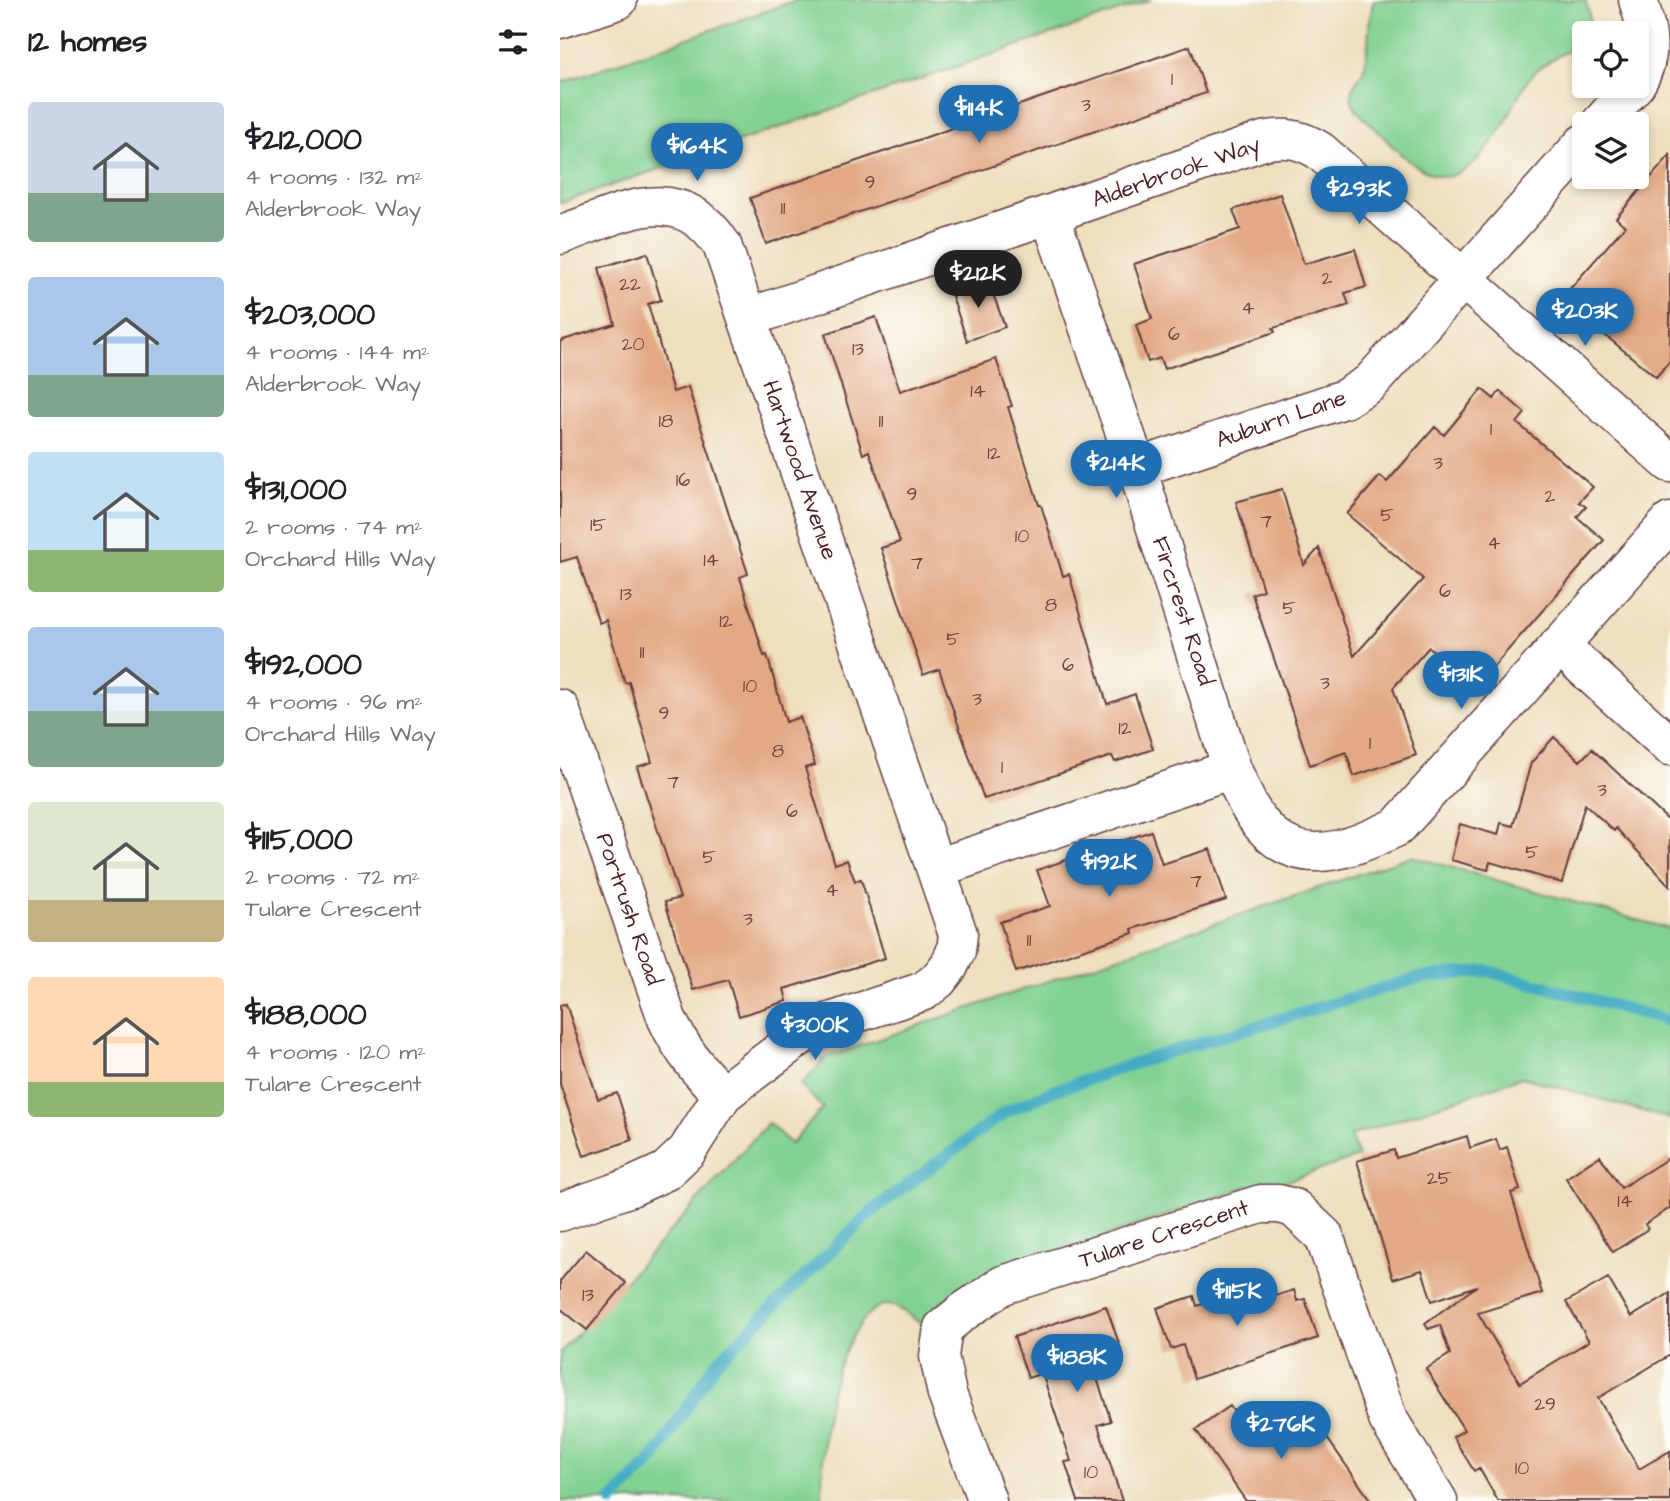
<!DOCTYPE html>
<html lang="en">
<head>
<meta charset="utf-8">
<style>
	body { margin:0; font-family:"Architects Daughter",sans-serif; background:#f2f2f2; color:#202124; height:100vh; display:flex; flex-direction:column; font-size:26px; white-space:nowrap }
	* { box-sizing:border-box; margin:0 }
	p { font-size:23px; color:#757577 }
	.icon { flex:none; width:38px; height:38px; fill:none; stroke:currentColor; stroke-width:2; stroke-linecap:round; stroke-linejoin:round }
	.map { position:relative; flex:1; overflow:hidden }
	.panel { display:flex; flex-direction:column; background:#fff; width:560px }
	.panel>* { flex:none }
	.fabs { position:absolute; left:1012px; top:21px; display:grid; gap:14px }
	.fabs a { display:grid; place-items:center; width:77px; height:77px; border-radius:7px; background:#fff; box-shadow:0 4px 10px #0003; font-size:35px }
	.price { position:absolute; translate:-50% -60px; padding:0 16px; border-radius:24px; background:#1f6fb2; color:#fff; font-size:23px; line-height:46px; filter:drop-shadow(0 2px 4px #0008) }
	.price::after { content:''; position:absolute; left:50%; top:42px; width:21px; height:16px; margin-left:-10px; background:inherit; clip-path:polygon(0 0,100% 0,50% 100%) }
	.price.selected { background:#222; color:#fff }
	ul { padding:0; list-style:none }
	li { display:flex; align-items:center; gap:21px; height:175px; padding:0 28px }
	li span { display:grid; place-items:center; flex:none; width:196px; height:140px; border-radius:7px; color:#555 }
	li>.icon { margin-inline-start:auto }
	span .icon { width:84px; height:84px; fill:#fffc; stroke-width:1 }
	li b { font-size:30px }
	h2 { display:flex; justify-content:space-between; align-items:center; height:84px; padding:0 28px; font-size:30px }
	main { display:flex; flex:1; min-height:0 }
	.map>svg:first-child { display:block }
	.green { fill:#82d293; stroke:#66785f; stroke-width:2 }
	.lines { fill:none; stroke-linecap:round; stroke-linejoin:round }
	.stream { stroke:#43abc3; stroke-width:12 }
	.building { fill:#e2a984 }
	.minor-casing { stroke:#633c41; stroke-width:41 }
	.major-casing { stroke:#633c41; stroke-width:41 }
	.minor { stroke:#fff; stroke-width:38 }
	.major { stroke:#fff; stroke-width:38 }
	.labels { text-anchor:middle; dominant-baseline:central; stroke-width:5; stroke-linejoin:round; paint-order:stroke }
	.number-label { font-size:19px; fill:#704241 }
	.street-label { font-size:23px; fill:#4a1f2b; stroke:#fdfcf7 }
</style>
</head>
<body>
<main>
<section class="panel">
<h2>12 homes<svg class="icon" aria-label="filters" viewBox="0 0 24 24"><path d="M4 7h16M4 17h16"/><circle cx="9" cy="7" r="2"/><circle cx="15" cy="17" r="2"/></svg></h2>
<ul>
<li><span style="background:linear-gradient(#c9d6e8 65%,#7fa58c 0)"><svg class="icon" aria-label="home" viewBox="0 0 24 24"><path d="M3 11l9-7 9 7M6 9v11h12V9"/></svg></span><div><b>$212,000</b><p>4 rooms · 132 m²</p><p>Alderbrook Way</p></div></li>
<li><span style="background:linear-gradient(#a9c7e8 70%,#7fa58c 0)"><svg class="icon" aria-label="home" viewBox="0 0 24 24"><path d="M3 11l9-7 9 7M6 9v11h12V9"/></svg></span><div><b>$203,000</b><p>4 rooms · 144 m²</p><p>Alderbrook Way</p></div></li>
<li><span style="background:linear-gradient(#bfe0f5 70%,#8fb573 0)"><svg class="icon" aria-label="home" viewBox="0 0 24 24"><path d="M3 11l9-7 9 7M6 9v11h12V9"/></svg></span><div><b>$131,000</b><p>2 rooms · 74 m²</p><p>Orchard Hills Way</p></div></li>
<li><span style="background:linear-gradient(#a9c7e8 60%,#7fa58c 0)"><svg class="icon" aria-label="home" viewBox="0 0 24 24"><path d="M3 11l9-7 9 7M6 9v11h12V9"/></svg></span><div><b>$192,000</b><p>4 rooms · 96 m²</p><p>Orchard Hills Way</p></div></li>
<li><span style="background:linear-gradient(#dfe7d0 70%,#c2b280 0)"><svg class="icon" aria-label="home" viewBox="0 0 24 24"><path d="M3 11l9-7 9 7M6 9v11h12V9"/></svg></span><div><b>$115,000</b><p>2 rooms · 72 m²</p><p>Tulare Crescent</p></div></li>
<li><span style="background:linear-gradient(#ffd9b3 75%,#8fb573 0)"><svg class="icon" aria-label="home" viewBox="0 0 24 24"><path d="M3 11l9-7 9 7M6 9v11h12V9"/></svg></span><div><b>$188,000</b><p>4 rooms · 120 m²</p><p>Tulare Crescent</p></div></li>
</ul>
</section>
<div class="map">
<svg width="1110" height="1501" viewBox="0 0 1110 1501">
	<rect width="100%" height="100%" fill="#fdfcf7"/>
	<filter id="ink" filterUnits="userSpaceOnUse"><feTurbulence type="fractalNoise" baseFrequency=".0143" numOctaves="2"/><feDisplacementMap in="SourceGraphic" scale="14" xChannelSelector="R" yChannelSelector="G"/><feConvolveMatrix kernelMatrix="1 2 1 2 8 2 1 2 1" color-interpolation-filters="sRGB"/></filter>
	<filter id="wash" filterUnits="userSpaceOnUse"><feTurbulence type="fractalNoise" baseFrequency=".00686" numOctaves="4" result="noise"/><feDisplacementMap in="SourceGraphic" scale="28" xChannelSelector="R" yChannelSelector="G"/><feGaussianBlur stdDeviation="1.57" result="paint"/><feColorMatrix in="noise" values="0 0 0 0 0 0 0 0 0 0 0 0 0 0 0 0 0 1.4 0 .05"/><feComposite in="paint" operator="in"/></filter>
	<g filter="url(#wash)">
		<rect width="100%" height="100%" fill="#eedfbe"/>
		<path class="green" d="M237 0H591L0 203V83Z
			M814 0H1025C1029 12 1032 21 1028 33H1024L1021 43C1004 54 981 62 969 79 958 93 952 111 943 126 898 198 870 187 817 130 809 122 792 109 791 97 790 86 801 78 804 68 811 47 806 22 814 0Z
			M851 856 1110 929V1119L962 1077 790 1136 798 1157 718 1184 686 1187 400 1287 374 1310 365 1327C355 1320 341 1306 328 1305 316 1304 305 1317 299 1326 264 1379 262 1439 262 1501H0V1353L208 1123 231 1144 263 1108 241 1085 267 1057Z"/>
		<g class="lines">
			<path class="stream" d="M52 1501 94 1458 155 1364 311 1212 444 1113 493 1091 609 1052 858 978 928 971 1110 1021"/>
		</g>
		<g id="blocks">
			<path class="building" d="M630 46 646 93 206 244 190 198Z
				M1110 155V361L1096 377 1001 299 1065 226 1056 218Z
				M720 194 744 264 795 249 806 287 785 293 789 305 713 328 715 332 604 369 600 358 588 362 576 325 592 319 574 264 680 229 673 210Z
				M87 253 101 300 88 304 113 392 128 387 188 574 180 577 204 656 207 655 226 722 240 717 255 765 245 768 275 864 287 860 295 881 301 879 325 958 224 989 227 1001 179 1016 168 980 133 990 105 902 120 898 77 767 92 762 69 682 65 683 46 620 39 623 17 557 0 562V341L55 324 39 268Z
				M428 280 445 327 407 341 391 293Z
				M316 317 340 391 436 359 452 406 448 407 479 505H481L503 576 509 574 547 704 575 694 593 749 555 762 552 756 424 799 379 669 363 675 321 548 340 542 309 451 303 454 265 334Z
				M922 389 934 399 940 391 965 413 957 423 1033 487 1019 502 1026 507 1017 517 1044 540 915 688 869 647 833 688 856 755 794 776 786 752 750 765 692 594 703 590 676 502 722 489 744 565 759 548 794 656 863 579 787 514 820 476 827 482 875 427 884 435Z
				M994 737 1020 761 1032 749 1110 822V886L1056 828 1054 831 1025 804 1002 883 930 862 928 870 891 860 900 824 938 835 941 823 953 826 971 763Z
				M591 831 602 864 650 849 666 900 572 929 573 933 456 972 440 922 490 906 477 870Z
				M6 1004 38 1099 57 1093 72 1140 24 1156 0 1084V1005Z
				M907 1136 910 1148 936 1139 940 1150 947 1147 960 1190 951 1193 982 1293 918 1313 960 1383 1029 1341 1006 1302 1048 1278 1071 1317 1110 1293V1355L1038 1398 1079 1469 1110 1451V1501H938L919 1468 914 1471 893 1437 904 1430 866 1369 890 1354 880 1325 868 1329 865 1323 917 1286 872 1301 862 1270 833 1279 797 1161 834 1150 836 1158Z
				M1040 1156 1061 1188 1110 1157V1208L1085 1224 1088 1229 1053 1252 1006 1178Z
				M26 1250 66 1283 27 1330 0 1308V1281Z
				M711 1282 715 1296 734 1290 737 1301 745 1299 758 1338 634 1379 623 1345 611 1349 597 1308 634 1296 637 1306Z
				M546 1306 561 1349 531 1360 551 1421 538 1425 562 1501H518L505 1462 511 1461 482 1373 468 1378 454 1337Z
				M670 1406 696 1444 746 1408 811 1501H686L636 1430Z"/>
		</g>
	</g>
	<g filter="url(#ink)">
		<use href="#blocks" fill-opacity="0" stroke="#633c41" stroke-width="2"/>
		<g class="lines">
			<defs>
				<path id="minor" d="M1076 84C1094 55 1088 30 1078 0
					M1040 124 1074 86
					M490 215 577 468 672 769C678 782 683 796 690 808 729 874 782 853 837 827L1110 522
					M0 235C60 214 118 178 162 245L398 934 396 951 389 966 378 980 364 991 270 1022 239 1037 163 1094 127 1151 106 1171 71 1187 0 1212
					M187 318 703 141C725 136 741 139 760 151L1110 463
					M577 468 784 399 810 383 1024 143
					M999 645 1110 746
					M0 709 107 1019C121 1049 138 1072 163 1094
					M377 868 672 769
					M427 1501 387 1394 379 1356 383 1328 403 1312 443 1285 701 1204H719L734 1208 764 1236 828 1419 878 1501"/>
				<path id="major" d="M0 19 58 0"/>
			</defs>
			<use href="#minor" class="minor-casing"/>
			<use href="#major" class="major-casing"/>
			<use href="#minor" class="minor"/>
			<use href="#major" class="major"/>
		</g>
	</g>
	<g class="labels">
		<g class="number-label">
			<text x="612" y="79">1</text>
			<text x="526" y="105">3</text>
			<text x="310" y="182">9</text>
			<text x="223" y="208">11</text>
			<text x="767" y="278">2</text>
			<text x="70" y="284">22</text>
			<text x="688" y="308">4</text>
			<text x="614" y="334">6</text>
			<text x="73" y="344">20</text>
			<text x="298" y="349">13</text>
			<text x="418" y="391">14</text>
			<text x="106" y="421">18</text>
			<text x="321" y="421">11</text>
			<text x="931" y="429">1</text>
			<text x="434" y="453">12</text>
			<text x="878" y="463">3</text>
			<text x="123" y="480">16</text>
			<text x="352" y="494">9</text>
			<text x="990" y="496">2</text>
			<text x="827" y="515">5</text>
			<text x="706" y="521">7</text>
			<text x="38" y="525">15</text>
			<text x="462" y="536">10</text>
			<text x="934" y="543">4</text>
			<text x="151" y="560">14</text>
			<text x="357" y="563">7</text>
			<text x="885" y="591">6</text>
			<text x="66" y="594">13</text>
			<text x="491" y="605">8</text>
			<text x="729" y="608">5</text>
			<text x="166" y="621">12</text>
			<text x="393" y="639">5</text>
			<text x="82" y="652">11</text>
			<text x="508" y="665">6</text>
			<text x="765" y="683">3</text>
			<text x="190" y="686">10</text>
			<text x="417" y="699">3</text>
			<text x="104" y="713">9</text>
			<text x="565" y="728">12</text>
			<text x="810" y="743">1</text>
			<text x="218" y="751">8</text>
			<text x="442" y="767">1</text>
			<text x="113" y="782">7</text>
			<text x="1042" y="790">3</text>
			<text x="232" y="811">6</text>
			<text x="972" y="852">5</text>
			<text x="149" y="857">5</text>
			<text x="636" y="881">7</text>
			<text x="272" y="890">4</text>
			<text x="188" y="919">3</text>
			<text x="469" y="940">11</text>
			<text x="879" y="1178">25</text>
			<text x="1065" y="1201">14</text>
			<text x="28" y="1295">13</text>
			<text x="985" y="1404">29</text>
			<text x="962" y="1468">10</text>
			<text x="531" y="1472">10</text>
		</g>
		<g class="street-label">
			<text transform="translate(616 172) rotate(-19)">Alderbrook Way</text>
			<text transform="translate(721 419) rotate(-19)">Auburn Lane</text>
			<text transform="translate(240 470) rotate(71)">Hartwood Avenue</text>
			<text transform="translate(623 611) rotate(72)">Fircrest Road</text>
			<text transform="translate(69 909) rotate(71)">Portrush Road</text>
			<text transform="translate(604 1234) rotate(-18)">Tulare Crescent</text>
		</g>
	</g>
</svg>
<div class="fabs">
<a><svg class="icon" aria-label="locate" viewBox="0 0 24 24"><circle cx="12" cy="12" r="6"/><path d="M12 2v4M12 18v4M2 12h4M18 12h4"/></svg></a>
<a><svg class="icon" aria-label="layers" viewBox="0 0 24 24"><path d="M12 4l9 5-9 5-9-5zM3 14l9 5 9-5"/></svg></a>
</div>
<b class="price" style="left:419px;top:145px">$114K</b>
<b class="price" style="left:137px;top:183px">$164K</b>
<b class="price" style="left:799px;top:226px">$293K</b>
<b class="price selected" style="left:418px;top:310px">$212K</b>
<b class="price" style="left:1025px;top:348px">$203K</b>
<b class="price" style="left:556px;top:500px">$214K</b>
<b class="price" style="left:901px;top:711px">$131K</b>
<b class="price" style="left:549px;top:899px">$192K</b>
<b class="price" style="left:255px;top:1062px">$300K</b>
<b class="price" style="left:677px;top:1328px">$115K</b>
<b class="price" style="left:517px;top:1394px">$188K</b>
<b class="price" style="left:721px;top:1461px">$276K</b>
</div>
</main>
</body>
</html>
